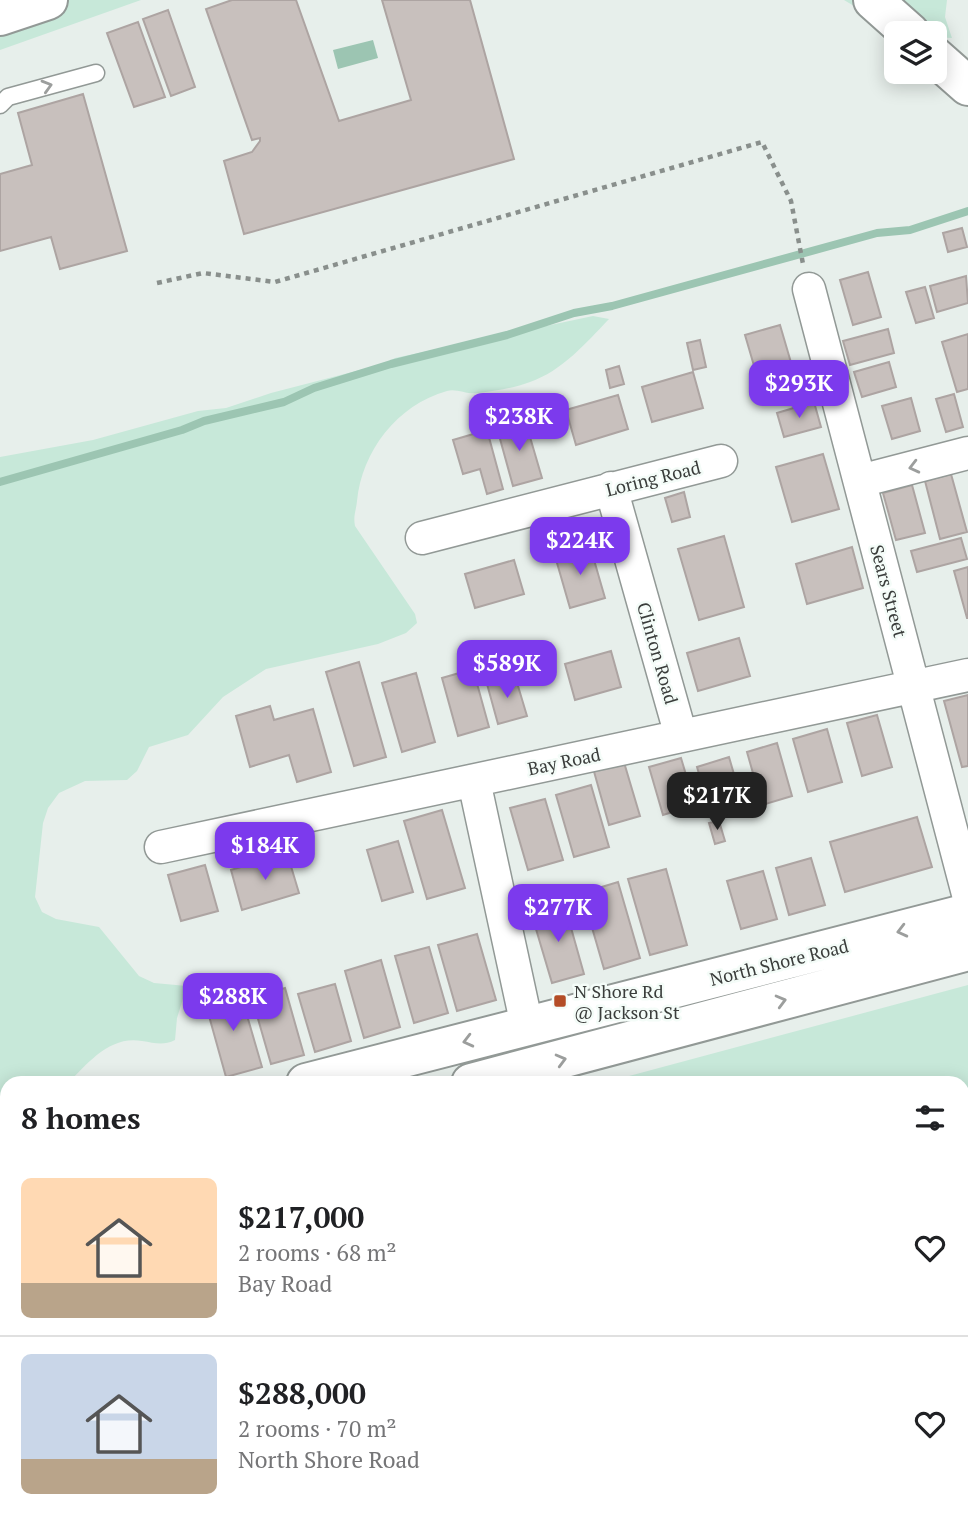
<!DOCTYPE html>
<html lang="en">
<head>
<meta charset="utf-8">
<style>
	body { margin:0; font-family:"PT Serif",serif; background:#f2f2f2; color:#202124; height:100vh; display:flex; flex-direction:column; font-size:26px; white-space:nowrap }
	* { box-sizing:border-box; margin:0 }
	p { font-size:23px; color:#757577 }
	.icon { flex:none; width:38px; height:38px; fill:none; stroke:currentColor; stroke-width:2; stroke-linecap:round; stroke-linejoin:round }
	.map { position:relative; flex:1; overflow:hidden }
	.side { position:absolute; left:0px; top:1076px; width:970px; height:450px; display:flex; flex-direction:column; background:#fff; border-radius:21px 21px 0 0; box-shadow:0 4px 18px #0003 }
	.side>* { flex:none }
	.buttons { position:absolute; left:884px; top:21px; display:grid; gap:14px }
	.buttons a { display:grid; place-items:center; width:63px; height:63px; border-radius:10px; background:#fff; box-shadow:0 4px 18px #0003; font-size:35px }
	.price { position:absolute; translate:-50% -60px; padding:0 16px; border-radius:14px; background:#7c3aed; color:#fff; font-size:23px; line-height:46px; filter:drop-shadow(0 2px 4px #0008) }
	.price::after { content:''; position:absolute; left:50%; top:42px; width:21px; height:16px; margin-left:-10px; background:inherit; clip-path:polygon(0 0,100% 0,50% 100%) }
	.price.current { background:#222; color:#fff }
	ul { padding:0; list-style:none }
	li { display:flex; align-items:center; gap:21px; height:175px; padding:0 21px }
	li+li { border-top:2px solid #e0e0e0 }
	li span { display:grid; place-items:center; flex:none; width:196px; height:140px; border-radius:10px; color:#555 }
	li>.icon { margin-inline-start:auto }
	span .icon { width:84px; height:84px; fill:#fffc; stroke-width:1 }
	li b { font-size:30px }
	h2 { display:flex; justify-content:space-between; align-items:center; height:84px; padding:0 21px; font-size:30px }
	.map>svg:first-child { display:block }
	.green { fill:#c7e8d9 }
	.water { fill:#9cc5b2 }
	.lines { fill:none; stroke-linecap:round; stroke-linejoin:round }
	.stream { stroke:#9cc5b2; stroke-width:8 }
	.building { fill:#c8c0bd; stroke:#ada4a2; stroke-width:2 }
	.service-casing { stroke:#929996; stroke-width:19 }
	.minor-casing { stroke:#929996; stroke-width:35 }
	.secondary-casing { stroke:#929996; stroke-width:42 }
	.trunk-casing { stroke:#929996; stroke-width:42 }
	.path { stroke:#898f8c; stroke-width:4.5; stroke-dasharray:5 5; stroke-linecap:butt }
	.service { stroke:#fff; stroke-width:16 }
	.minor { stroke:#fff; stroke-width:32 }
	.secondary { stroke:#fff; stroke-width:38 }
	.trunk { stroke:#fff; stroke-width:38 }
	.oneway { stroke:#9c9e9d }
	.poi-dot { fill:#b44d27; stroke:#f4fcf8; stroke-width:2.5 }
	.labels { text-anchor:middle; dominant-baseline:central; stroke-width:5; stroke-linejoin:round; paint-order:stroke }
	.street-label { font-size:18px; fill:#3a3d3b; stroke:#f4fcf8 }
	.poi-label { font-size:18px; fill:#3a3d3b; stroke:#f4fcf8; text-anchor:start }
</style>
</head>
<body>
<div class="map">
<svg width="968" height="1525" viewBox="0 0 968 1525">
	<rect width="100%" height="100%" fill="#e7efeb"/>
	<path class="green" d="M0 0H141L0 50Z
		M844 0H947L945 17 952 38 935 37 934 33H899Z
		M593 316 609 319C586 343 562 371 530 382 515 388 494 391 478 393 468 395 456 388 447 391 397 405 362 451 357 501 356 511 353 516 355 526L415 614 417 623 406 633 378 644 266 669 223 697 188 735 149 747 137 771 127 780 85 781 59 793 48 808 43 823 35 897 42 912 56 919 99 927 139 976 154 983 187 986 177 1018 175 1040C163 1046 155 1043 142 1041 110 1035 88 1063 68 1083H7V1121L0 1139V457L93 440 198 411 226 408 271 393 383 364 395 358Z
		M968 985V1525H0V1245L7 1243V1519H962V1083H603Z"/>
	<path class="water" d="M373 40 378 58 338 69 333 50Z"/>
	<g class="lines">
		<path class="stream" d="M0 482 182 430 204 421 284 402 314 388 391 364 507 335 574 313 612 306 877 233 910 230 968 211
			M0 1473 7 1472
			M101 1519 103 1525"/>
	</g>
	<path class="building" d="M232 0H296L339 121 411 100 382 0H470L514 159 244 234 224 161 252 152 260 141V138L252 140 206 9Z
		M168 10 195 87 171 96 143 19Z
		M138 22 165 97 134 107 107 33Z
		M83 94 127 251 60 269 51 237 0 251V174L32 165 18 113Z
		M962 228 967 247 948 252 943 233Z
		M868 272 881 317 853 325 840 280Z
		M966 276 968 303 937 312 930 286Z
		M925 287 934 318 916 323 906 292Z
		M780 325 797 383 762 393 745 335Z
		M888 329 894 353 850 365 843 341Z
		M968 334V389L957 392 942 342Z
		M700 340 706 367 693 370 687 343Z
		M889 362 896 387 862 397 854 372Z
		M619 366 624 384 610 388 606 370Z
		M693 372 703 408 652 422 642 387Z
		M954 394 963 427 946 432 936 399Z
		M618 395 628 429 576 445 566 410Z
		M911 398 920 431 892 439 882 406Z
		M814 402 821 427 784 437 777 413Z
		M525 420 542 478 513 486 497 428Z
		M487 430 503 489 487 494 480 469 463 474 453 440Z
		M823 454 839 509 792 522 776 467Z
		M951 474 967 532 940 539 925 481Z
		M912 485 925 533 896 540 883 493Z
		M684 492 690 517 672 522 665 498Z
		M724 536 744 607 699 620 678 549Z
		M961 538 967 559 917 572 911 551Z
		M590 546 605 598 570 608 555 556Z
		M852 547 863 588 807 604 796 564Z
		M514 560 524 594 475 608 465 574Z
		M968 567V618H967L954 571Z
		M739 638 750 676 698 691 687 653Z
		M611 651 621 687 575 700 565 664Z
		M359 662 386 757 354 766 326 672Z
		M473 669 489 727 458 736 442 678Z
		M416 673 435 742 402 752 382 683Z
		M515 676 527 716 498 724 487 684Z
		M968 695V766L962 767 944 701Z
		M270 706 274 720 313 709 331 772 297 782 289 755 250 767 236 716Z
		M877 715 892 767 862 776 847 723Z
		M827 729 842 782 808 792 793 739Z
		M777 743 792 796 762 805 747 752Z
		M729 757 744 809 712 819 697 767Z
		M681 758 695 805 663 815 649 767Z
		M623 759 640 816 609 825 593 768Z
		M591 785 609 847 574 857 556 795Z
		M545 799 563 860 528 870 510 808Z
		M442 810 465 888 427 899 404 821Z
		M917 817 932 867 845 892 830 842Z
		M719 821 725 841 715 844 709 823Z
		M398 841 413 892 382 901 367 850Z
		M287 853 299 893 242 910 231 870Z
		M811 858 825 905 789 915 776 868Z
		M205 865 218 911 181 921 168 875Z
		M666 869 687 945 650 955 628 879Z
		M763 871 777 919 741 929 727 881Z
		M618 882 640 958 604 969 582 893Z
		M552 901 555 913 566 910 584 974 552 983 533 919 543 916 540 904Z
		M477 934 496 1000 457 1011 438 945Z
		M429 947 448 1013 414 1023 395 956Z
		M381 960 400 1027 364 1038 345 971Z
		M335 984 351 1041 315 1052 298 994Z
		M239 988 262 1067 226 1077 204 998Z
		M285 988 304 1055 271 1064 252 998Z"/>
	<g class="lines">
		<defs>
			<path id="service" d="M0 105 8 97 96 73"/>
			<path id="minor" d="M809 289 968 894
				M860 481 968 453
				M611 488 681 736
				M422 538 721 461
				M474 781 527 1026
				M161 847 968 675"/>
			<path id="secondary" d="M873 0 910 33
				M0 16 48 0
				M934 56 968 86"/>
			<path id="trunk" d="M306 1083 968 913
				M471 1083 968 951
				M0 1165 7 1164
				M0 1207 7 1205"/>
		</defs>
		<use href="#service" class="service-casing"/>
		<use href="#minor" class="minor-casing"/>
		<use href="#secondary" class="secondary-casing"/>
		<use href="#trunk" class="trunk-casing"/>
		<path class="path" d="M157 283 203 273 275 282 762 142 791 201 803 264"/>
		<use href="#service" class="service"/>
		<use href="#minor" class="minor"/>
		<use href="#secondary" class="secondary"/>
		<use href="#trunk" class="trunk"/>
	</g>
	<defs><path id="oneway-chevron" d="M-2-3.5L2.5 0L-2 3.5" fill="none" stroke-width="1.6" stroke-linecap="round" stroke-linejoin="round" transform="scale(1.75)"/></defs>
	<g class="oneway">
		<use href="#oneway-chevron" transform="translate(47 86) rotate(-16)"/>
		<use href="#oneway-chevron" transform="translate(914 467) rotate(166)"/>
		<use href="#oneway-chevron" transform="translate(902 931) rotate(166)"/>
		<use href="#oneway-chevron" transform="translate(781 1001) rotate(-15)"/>
		<use href="#oneway-chevron" transform="translate(468 1041) rotate(166)"/>
		<use href="#oneway-chevron" transform="translate(561 1060) rotate(-15)"/>
	</g>
	<rect class="poi-dot" x="553" y="994" width="14" height="14" rx="3.5"/>
	<g class="labels">
		<g class="street-label">
			<text transform="translate(653 478) rotate(-14)">Loring Road</text>
			<text transform="translate(889 591) rotate(75)">Sears Street</text>
			<text transform="translate(658 653) rotate(74)">Clinton Road</text>
			<text transform="translate(564 761) rotate(-12)">Bay Road</text>
			<text transform="translate(779 962) rotate(-14)">North Shore Road</text>
		</g>
		<g class="poi-label">
			<text x="574" y="991">N Shore Rd<tspan x="574" dy="21">@ Jackson St</tspan></text>
		</g>
	</g>
</svg>
<div class="buttons">
<a><svg class="icon" aria-label="layers" viewBox="0 0 24 24"><path d="M12 4l9 5-9 5-9-5zM3 14l9 5 9-5"/></svg></a>
</div>
<b class="price" style="left:799px;top:420px">$293K</b>
<b class="price" style="left:519px;top:453px">$238K</b>
<b class="price" style="left:580px;top:577px">$224K</b>
<b class="price" style="left:507px;top:700px">$589K</b>
<b class="price current" style="left:717px;top:832px">$217K</b>
<b class="price" style="left:265px;top:882px">$184K</b>
<b class="price" style="left:558px;top:944px">$277K</b>
<b class="price" style="left:233px;top:1033px">$288K</b>
<section class="side">
<h2>8 homes<svg class="icon" aria-label="filters" viewBox="0 0 24 24"><path d="M4 7h16M4 17h16"/><circle cx="9" cy="7" r="2"/><circle cx="15" cy="17" r="2"/></svg></h2>
<ul>
<li><span style="background:linear-gradient(#ffd9b3 75%,#b9a48a 0)"><svg class="icon" aria-label="home" viewBox="0 0 24 24"><path d="M3 11l9-7 9 7M6 9v11h12V9"/></svg></span><div><b>$217,000</b><p>2 rooms · 68 m²</p><p>Bay Road</p></div><svg class="icon" aria-label="heart" viewBox="0 0 24 24"><path d="M12 20l-8-8c-3-5 5-10 8-4 3-6 11-1 8 4z"/></svg></li>
<li><span style="background:linear-gradient(#c9d6e8 75%,#b9a48a 0)"><svg class="icon" aria-label="home" viewBox="0 0 24 24"><path d="M3 11l9-7 9 7M6 9v11h12V9"/></svg></span><div><b>$288,000</b><p>2 rooms · 70 m²</p><p>North Shore Road</p></div><svg class="icon" aria-label="heart" viewBox="0 0 24 24"><path d="M12 20l-8-8c-3-5 5-10 8-4 3-6 11-1 8 4z"/></svg></li>
</ul>
</section>
</div>
</body>
</html>
